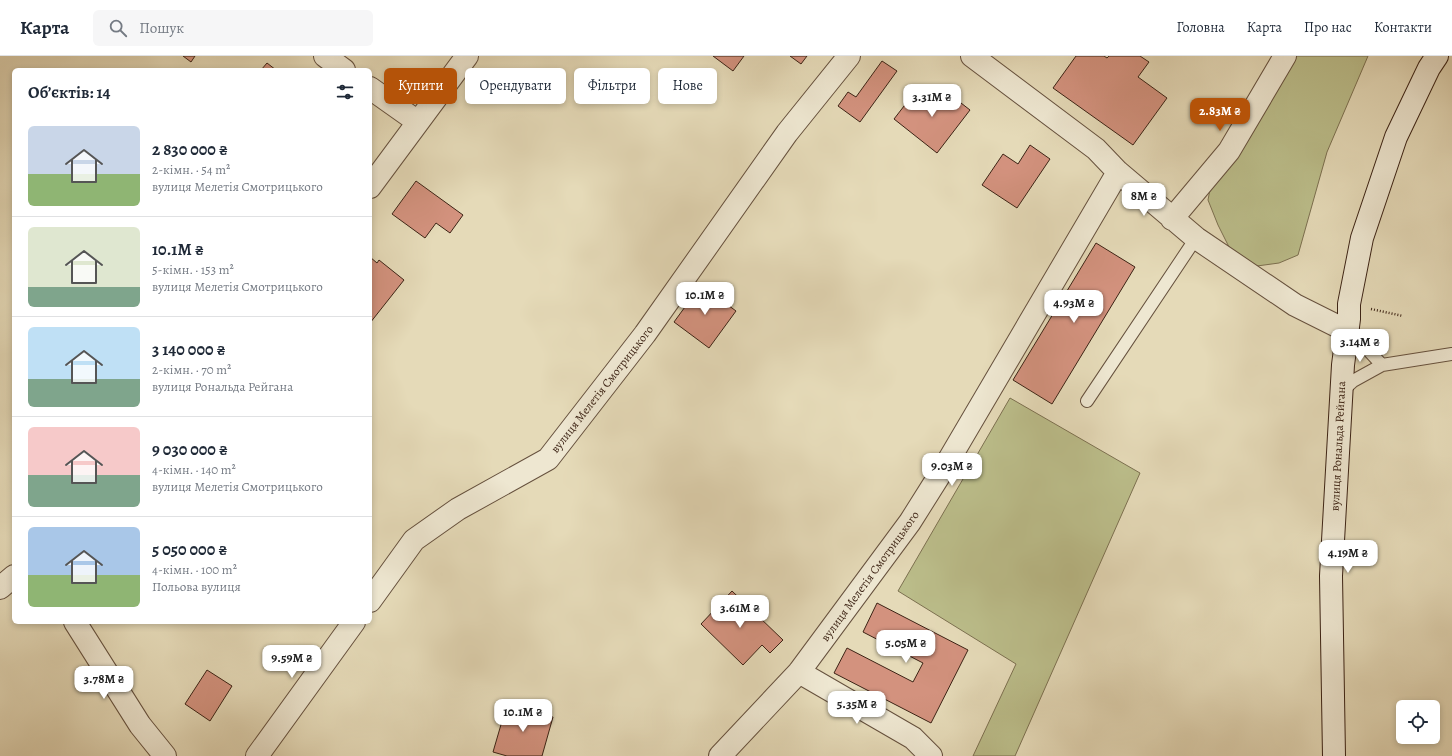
<!DOCTYPE html>
<html lang="uk">
<head>
<meta charset="utf-8">
<style>
	body { margin:0; font-family:Alegreya,serif; background:#f6f6f7; color:#1f2937; height:100vh; display:flex; flex-direction:column; font-size:15px; white-space:nowrap }
	* { box-sizing:border-box; margin:0 }
	p { font-size:13px; color:#747a83 }
	.icon { flex:none; width:22px; height:22px; fill:none; stroke:currentColor; stroke-width:2; stroke-linecap:round; stroke-linejoin:round }
	.map { position:relative; flex:1; overflow:hidden }
	.panel { position:absolute; left:12px; top:12px; width:360px; height:556px; display:flex; flex-direction:column; background:#fff; border-radius:6px; box-shadow:0 2px 6px #0003 }
	.panel>* { flex:none }
	.hud { position:absolute; left:384px; top:12px; width:380px; height:36px; display:flex; gap:8px }
	.fabs { position:absolute; left:1396px; top:644px; display:grid; gap:8px }
	.fabs a { display:grid; place-items:center; width:44px; height:44px; border-radius:6px; background:#fff; box-shadow:0 2px 6px #0003; font-size:20px }
	.price { position:absolute; translate:-50% -34px; padding:0 9px; border-radius:8px; background:#fff; color:#222; font-size:13px; line-height:26px; filter:drop-shadow(0 1px 2px #0008) }
	.price::after { content:''; position:absolute; left:50%; top:24px; width:12px; height:9px; margin-left:-6px; background:inherit; clip-path:polygon(0 0,100% 0,50% 100%) }
	.price.current { background:#b45309; color:#fff }
	ul { padding:0; list-style:none }
	li { display:flex; align-items:center; gap:12px; height:100px; padding:0 16px }
	li+li { border-top:1px solid #e0e1e3 }
	li span { display:grid; place-items:center; flex:none; width:112px; height:80px; border-radius:6px; color:#555 }
	li>.icon { margin-inline-start:auto }
	span .icon { width:48px; height:48px; fill:#fffc; stroke-width:1 }
	li b { font-size:17px }
	h2 { display:flex; justify-content:space-between; align-items:center; height:48px; padding:0 16px; font-size:17px }
	.tag { padding:0 14px; border-radius:6px; background:#fff; box-shadow:0 2px 6px #0003; font-size:14px; line-height:36px }
	.tag.current { background:#b45309; color:#fff }
	header { display:flex; align-items:center; gap:24px; box-sizing:border-box; height:56px; padding:0 20px; background:#fff; border-bottom:1px solid #e0e1e3 }
	header strong { font-size:19px }
	nav { display:flex; gap:22px; margin-inline-start:auto; font-size:14px }
	.search { width:280px; height:36px; background:#f6f6f7; display:flex; align-items:center; gap:10px; box-sizing:border-box; padding:0 14px; border-radius:6px; color:#747a83; font-size:15px }
	.map>svg:first-child { display:block }
	.green { fill:#bbbd8a; stroke:#7c7050 }
	.building { fill:#d3927e; stroke:#3c2315 }
	.lines { fill:none; stroke-linecap:round; stroke-linejoin:round }
	.service-casing { stroke:#66513e; stroke-width:14 }
	.minor-casing { stroke:#66513e; stroke-width:24 }
	.secondary-casing { stroke:#3c2315; stroke-width:24 }
	.path { stroke:#3c2315; stroke-width:2.5; stroke-dasharray:1 2; stroke-linecap:butt }
	.service { stroke:#eee7d1; stroke-width:12 }
	.minor { stroke:#eee7d1; stroke-width:22 }
	.secondary { stroke:#eee7d1; stroke-width:22 }
	.labels { text-anchor:middle; dominant-baseline:central; stroke-width:4; stroke-linejoin:round; paint-order:stroke }
	.street-label { font-size:12px; fill:#3c2315; stroke:#eee7d1 }
</style>
</head>
<body>
<header>
<strong>Карта</strong>
<div class="search"><svg class="icon" aria-label="search" viewBox="0 0 24 24"><circle cx="10" cy="10" r="6"/><path d="M15 15l6 6"/></svg>Пошук</div>
<nav><a>Головна</a><a>Карта</a><a>Про нас</a><a>Контакти</a></nav>
</header>
<div class="map">
<svg width="1452" height="700" viewBox="0 0 1452 700">
	<rect width="100%" height="100%" fill="#e5dab8"/>
	<filter id="stains"><feTurbulence type="fractalNoise" baseFrequency=".005" numOctaves="4"/><feColorMatrix values="0 0 0 0 .2 0 0 0 0 .09 0 0 0 0 .02 0 0 0 .5 -.17"/></filter>
	<radialGradient id="worn" r=".72"><stop offset=".6" stop-color="#630" stop-opacity="0"/><stop offset="1" stop-color="#630" stop-opacity=".3"/></radialGradient>
	<path class="green" d="M1289 0H1368L1327 96 1298 199 1279 207 1257 210 1229 191 1218 169 1208 144 1211 128Z
		M1010 342 1140 417 1015 700H973L1016 608 898 535Z"/>
	<path class="building" d="M183 0H195L191 6Z
		M713 0H744L733 15Z
		M790 0H807L801 8Z
		M1076 0H1104L1107 2 1109 0H1140L1149 6 1138 21 1167 42 1133 89 1053 32Z
		M882 5 897 15 860 66 838 50 848 36 856 41Z
		M267 7 276 14H261Z
		M918 32 935 44 943 33 970 54 937 97 894 63Z
		M1030 89 1050 103 1017 152 982 129 1003 98 1018 108Z
		M416 125 463 159 450 177 436 167 425 182 392 158Z
		M1096 187 1135 211 1052 348 1013 324Z
		M370 201 377 207 379 204 404 224 370 267Z
		M701 229 736 255 709 292 674 266Z
		M732 535 783 584 770 597 762 589 743 609 701 568Z
		M877 547 968 594 931 667 834 617 847 592 913 626 923 607 863 576Z
		M207 614 232 630 210 665 185 648Z
		M507 648 553 661 542 700H507L493 696Z"/>
	<g class="lines">
		<defs>
			<path id="service" d="M1351 270 1355 280 1382 309
				M1341 336 1353 325 1382 309 1452 298
				M1087 345 1196 182"/>
			<path id="minor" d="M325 0 344 14
				M972 0 1096 93 1118 116 1196 182 1295 249 1347 275
				M370 32 418 66
				M370 131 467 0
				M1172 163 1229 95 1285 0
				M0 532 14 520
				M370 545 414 484 458 453 548 403 645 278 787 77 849 0
				M75 566 140 669 165 700
				M799 616 913 682 931 700
				M257 700 354 566
				M720 700 799 616 910 466 944 412 1118 116"/>
			<path id="secondary" d="M1334 700 1331 520 1343 309 1349 263V248L1362 182 1396 81 1429 12 1437 0"/>
		</defs>
		<use href="#service" class="service-casing"/>
		<use href="#minor" class="minor-casing"/>
		<use href="#secondary" class="secondary-casing"/>
		<path class="path" d="M1371 253 1403 260"/>
		<use href="#service" class="service"/>
		<use href="#minor" class="minor"/>
		<use href="#secondary" class="secondary"/>
	</g>
	<g class="labels">
		<g class="street-label">
			<text transform="translate(602 333) rotate(-52)">вулиця Мелетія Смотрицького</text>
			<text transform="translate(1338 390) rotate(-87)">вулиця Рональда Рейгана</text>
			<text transform="translate(870 520) rotate(-54)">вулиця Мелетія Смотрицького</text>
		</g>
	</g>
	<rect width="100%" height="100%" filter="url(#stains)"/>
	<rect width="100%" height="100%" fill="url(#worn)"/>
</svg>
<div class="fabs">
<a><svg class="icon" aria-label="locate" viewBox="0 0 24 24"><circle cx="12" cy="12" r="6"/><path d="M12 2v4M12 18v4M2 12h4M18 12h4"/></svg></a>
</div>
<b class="price" style="left:932px;top:62px">3.31M ₴</b>
<b class="price current" style="left:1220px;top:76px">2.83M ₴</b>
<b class="price" style="left:1144px;top:161px">8M ₴</b>
<b class="price" style="left:705px;top:260px">10.1M ₴</b>
<b class="price" style="left:1074px;top:268px">4.93M ₴</b>
<b class="price" style="left:1360px;top:307px">3.14M ₴</b>
<b class="price" style="left:952px;top:431px">9.03M ₴</b>
<b class="price" style="left:1348px;top:518px">4.19M ₴</b>
<b class="price" style="left:740px;top:573px">3.61M ₴</b>
<b class="price" style="left:906px;top:608px">5.05M ₴</b>
<b class="price" style="left:292px;top:623px">9.59M ₴</b>
<b class="price" style="left:104px;top:644px">3.78M ₴</b>
<b class="price" style="left:857px;top:669px">5.35M ₴</b>
<b class="price" style="left:523px;top:677px">10.1M ₴</b>
<div class="hud">
<a class="tag current">Купити</a>
<a class="tag">Орендувати</a>
<a class="tag">Фільтри</a>
<a class="tag">Нове</a>
</div>
<section class="panel">
<h2>Об’єктів: 14<svg class="icon" aria-label="filters" viewBox="0 0 24 24"><path d="M4 7h16M4 17h16"/><circle cx="9" cy="7" r="2"/><circle cx="15" cy="17" r="2"/></svg></h2>
<ul>
<li><span style="background:linear-gradient(#c9d6e8 60%,#8fb573 0)"><svg class="icon" aria-label="home" viewBox="0 0 24 24"><path d="M3 11l9-7 9 7M6 9v11h12V9"/></svg></span><div><b>2 830 000 ₴</b><p>2-кімн. · 54 m²</p><p>вулиця Мелетія Смотрицького</p></div></li>
<li><span style="background:linear-gradient(#dfe7d0 75%,#7fa58c 0)"><svg class="icon" aria-label="home" viewBox="0 0 24 24"><path d="M3 11l9-7 9 7M6 9v11h12V9"/></svg></span><div><b>10.1M ₴</b><p>5-кімн. · 153 m²</p><p>вулиця Мелетія Смотрицького</p></div></li>
<li><span style="background:linear-gradient(#bfe0f5 65%,#7fa58c 0)"><svg class="icon" aria-label="home" viewBox="0 0 24 24"><path d="M3 11l9-7 9 7M6 9v11h12V9"/></svg></span><div><b>3 140 000 ₴</b><p>2-кімн. · 70 m²</p><p>вулиця Рональда Рейгана</p></div></li>
<li><span style="background:linear-gradient(#f6c9c9 60%,#7fa58c 0)"><svg class="icon" aria-label="home" viewBox="0 0 24 24"><path d="M3 11l9-7 9 7M6 9v11h12V9"/></svg></span><div><b>9 030 000 ₴</b><p>4-кімн. · 140 m²</p><p>вулиця Мелетія Смотрицького</p></div></li>
<li><span style="background:linear-gradient(#a9c7e8 60%,#8fb573 0)"><svg class="icon" aria-label="home" viewBox="0 0 24 24"><path d="M3 11l9-7 9 7M6 9v11h12V9"/></svg></span><div><b>5 050 000 ₴</b><p>4-кімн. · 100 m²</p><p>Польова вулиця</p></div></li>
</ul>
</section>
</div>
</body>
</html>
